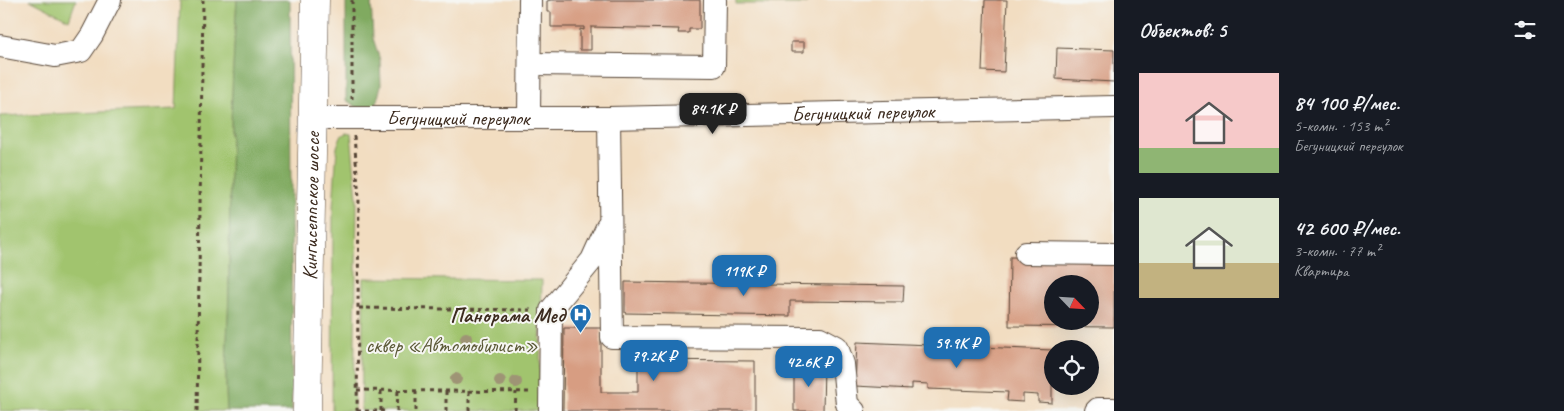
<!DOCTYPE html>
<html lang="ru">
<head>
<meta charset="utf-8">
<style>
	body { margin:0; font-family:Caveat,sans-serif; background:#20242c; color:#f1f3f6; height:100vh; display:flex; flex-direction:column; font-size:19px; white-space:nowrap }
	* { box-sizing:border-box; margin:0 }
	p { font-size:16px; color:#9ea1a6 }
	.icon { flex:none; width:28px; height:28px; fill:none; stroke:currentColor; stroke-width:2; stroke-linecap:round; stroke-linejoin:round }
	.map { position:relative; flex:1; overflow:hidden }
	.sheet { display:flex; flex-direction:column; background:#171b24; width:450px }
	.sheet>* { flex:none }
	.needle { width:32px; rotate:115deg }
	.tools { position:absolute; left:1044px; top:275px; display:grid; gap:10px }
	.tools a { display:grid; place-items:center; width:55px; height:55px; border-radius:50%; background:#171b24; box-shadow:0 5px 20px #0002; font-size:25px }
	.price { position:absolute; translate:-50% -42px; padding:0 11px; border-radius:10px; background:#1f6fb2; color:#fff; font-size:16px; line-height:32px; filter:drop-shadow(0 1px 2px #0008) }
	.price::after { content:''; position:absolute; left:50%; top:30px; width:15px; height:11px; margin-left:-8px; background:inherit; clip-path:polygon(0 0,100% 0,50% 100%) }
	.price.on { background:#222; color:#fff }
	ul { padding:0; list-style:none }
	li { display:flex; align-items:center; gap:15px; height:125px; padding:0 25px }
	li span { display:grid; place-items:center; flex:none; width:140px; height:100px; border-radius:0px; color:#555 }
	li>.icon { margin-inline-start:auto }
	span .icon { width:60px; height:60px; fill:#fffc; stroke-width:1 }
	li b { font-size:21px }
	h2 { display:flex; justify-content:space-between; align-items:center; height:60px; padding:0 25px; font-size:21px }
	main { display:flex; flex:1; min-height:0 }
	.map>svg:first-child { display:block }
	.green { fill:#a1c46e; stroke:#6e7746 }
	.forest { fill:#80aa61; stroke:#5e6a40 }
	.building { fill:#d79d82; fill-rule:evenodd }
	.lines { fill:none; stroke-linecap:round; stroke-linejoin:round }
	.minor-casing { stroke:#564536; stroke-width:24 }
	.major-casing { stroke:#564536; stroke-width:29 }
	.path { stroke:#564536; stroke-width:3; stroke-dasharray:4 4; stroke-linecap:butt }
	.minor { stroke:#fff; stroke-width:22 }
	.major { stroke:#fff; stroke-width:28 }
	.tree { fill:#9e9475 }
	.labels { text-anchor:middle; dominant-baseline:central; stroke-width:4; stroke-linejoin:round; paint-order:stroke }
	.street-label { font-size:21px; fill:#3b2a1e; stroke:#f6f6f2 }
	.poi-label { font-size:21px; font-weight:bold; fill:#3b2a1e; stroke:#f6f6f2; text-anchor:end }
	.park-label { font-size:21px; fill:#5a5836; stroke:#f6f6f2 }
</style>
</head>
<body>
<main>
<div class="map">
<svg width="1114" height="411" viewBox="0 0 1114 411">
	<rect width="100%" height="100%" fill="#f6f6f2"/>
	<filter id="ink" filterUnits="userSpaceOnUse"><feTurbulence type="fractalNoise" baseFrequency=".02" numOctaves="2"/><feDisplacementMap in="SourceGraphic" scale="10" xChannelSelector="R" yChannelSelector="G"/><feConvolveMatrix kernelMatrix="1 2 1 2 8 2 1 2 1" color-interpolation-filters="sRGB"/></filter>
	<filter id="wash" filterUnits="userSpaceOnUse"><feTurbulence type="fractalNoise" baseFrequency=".0096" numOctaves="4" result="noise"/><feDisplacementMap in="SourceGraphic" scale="20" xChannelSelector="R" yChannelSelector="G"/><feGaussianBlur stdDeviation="1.12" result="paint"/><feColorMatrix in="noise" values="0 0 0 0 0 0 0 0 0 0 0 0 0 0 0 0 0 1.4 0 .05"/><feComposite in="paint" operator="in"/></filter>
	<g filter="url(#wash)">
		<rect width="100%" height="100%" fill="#f2ddc1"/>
		<path class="green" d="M30 0H76L69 20Z
			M180 0H237C230 94 230 188 229 282 229 326 224 367 227 411H0V116L176 109Z
			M736 0H806V4H736Z
			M346 133 351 134 357 198 354 411H332L333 207 337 147 341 136Z
			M364 278 542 280 539 411H361Z"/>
		<path class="forest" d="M237 0H290L292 411H227C224 366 229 323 229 278 230 185 230 93 237 0Z
			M346 0H371L373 38 380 60 381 85 376 106 358 108 346 100Z"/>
		<g id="blocks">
			<path class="building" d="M551 0H700V29H689V33H678L679 29 591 27V50H580V29L584 30V27H551V12H547V1Z
				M985 0H1007L1004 72 982 71Z
				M791 42H804V52H791Z
				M1057 48 1114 50V82L1056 79Z
				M1010 257 1114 258V327L1009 326ZM1052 284H1090V321H1052Z
				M625 282 904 286 903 302 790 301V316L625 313Z
				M564 328H601V392H638V360L755 361V411H563Z
				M857 342 1052 350V403L1038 402V395L1023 394V402L1007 401 1008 392 928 389V384L912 383V389L855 386Z
				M794 365H824L823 411H794Z"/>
		</g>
	</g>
	<g filter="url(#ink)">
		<use href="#blocks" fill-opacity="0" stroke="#564536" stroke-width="1"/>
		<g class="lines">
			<defs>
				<g id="minor">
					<path d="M0 46 55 56 81 51 92 35 110 0"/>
					<path d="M530 64 714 66 715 0"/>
					<path id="s1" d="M313 118H609L1114 107"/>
					<path d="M529 118 530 0"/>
					<path d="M609 118 612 337 820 338 837 347 843 364 847 404 854 411"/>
					<path d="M1026 253 1114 254"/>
					<path d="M550 411 551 310 592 260 607 227"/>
					<path d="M1096 411 1098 409H1114"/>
				</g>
				<g id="major">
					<path id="s2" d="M307 411 315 0"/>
				</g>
			</defs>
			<use href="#minor" class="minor-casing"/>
			<use href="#major" class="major-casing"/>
			<path class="path" d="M352 0V99
				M354 136 359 198 357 411
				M359 308 533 310
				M357 390 532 392
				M197 411 203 0
				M357 411H384
				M381 411V390
				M397 411 398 390
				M416 411V390
				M446 411V391
				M469 411V391
				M515 411 516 392"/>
			<use href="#minor" class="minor"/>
			<use href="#major" class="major"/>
		</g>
		<g class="tree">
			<circle cx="466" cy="338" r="6"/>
			<circle cx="456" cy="379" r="6"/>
			<circle cx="500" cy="381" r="6"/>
			<circle cx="516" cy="382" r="6"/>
		</g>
	</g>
	<defs>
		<symbol id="hospital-pin" viewBox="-11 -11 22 30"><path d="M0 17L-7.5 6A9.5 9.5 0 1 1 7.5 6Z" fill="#1f6fb2" stroke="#f6f6f2"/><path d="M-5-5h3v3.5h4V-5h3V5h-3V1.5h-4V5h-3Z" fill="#fff"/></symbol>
	</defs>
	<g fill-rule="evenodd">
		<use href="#hospital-pin" x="568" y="302" width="25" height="34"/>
	</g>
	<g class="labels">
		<g class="street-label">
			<text stroke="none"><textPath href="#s1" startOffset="550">Бегуницкий переулок</textPath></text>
			<text stroke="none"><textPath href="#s1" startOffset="145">Бегуницкий переулок</textPath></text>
			<text stroke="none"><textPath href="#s2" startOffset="205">Кингисеппское шоссе</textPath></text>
		</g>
		<g class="poi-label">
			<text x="565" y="315">Панорама Мед</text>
		</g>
		<g class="park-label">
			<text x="452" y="345">сквер «Автомобилист»</text>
		</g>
	</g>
</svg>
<div class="tools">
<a><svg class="needle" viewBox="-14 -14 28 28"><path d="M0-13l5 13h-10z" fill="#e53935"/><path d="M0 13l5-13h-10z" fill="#9ea1a6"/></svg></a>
<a><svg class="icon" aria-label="locate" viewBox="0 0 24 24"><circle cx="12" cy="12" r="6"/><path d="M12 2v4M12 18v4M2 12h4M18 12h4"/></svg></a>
</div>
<b class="price on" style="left:713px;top:135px">84.1K ₽</b>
<b class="price" style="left:744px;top:297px">119K ₽</b>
<b class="price" style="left:957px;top:369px">59.9K ₽</b>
<b class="price" style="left:654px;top:382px">79.2K ₽</b>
<b class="price" style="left:809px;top:388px">42.6K ₽</b>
</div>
<section class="sheet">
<h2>Объектов: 5<svg class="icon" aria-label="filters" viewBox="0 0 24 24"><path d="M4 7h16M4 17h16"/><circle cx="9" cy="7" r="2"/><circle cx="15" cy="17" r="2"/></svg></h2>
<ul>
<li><span style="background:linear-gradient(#f6c9c9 75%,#8fb573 0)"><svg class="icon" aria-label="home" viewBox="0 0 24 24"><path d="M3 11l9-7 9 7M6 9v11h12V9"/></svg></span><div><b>84 100 ₽/мес.</b><p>5-комн. · 153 m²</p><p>Бегуницкий переулок</p></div></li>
<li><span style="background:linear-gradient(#dfe7d0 65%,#c2b280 0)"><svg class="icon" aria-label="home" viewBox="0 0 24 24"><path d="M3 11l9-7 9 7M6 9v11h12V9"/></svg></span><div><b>42 600 ₽/мес.</b><p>3-комн. · 77 m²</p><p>Квартира</p></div></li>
</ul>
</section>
</main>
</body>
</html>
